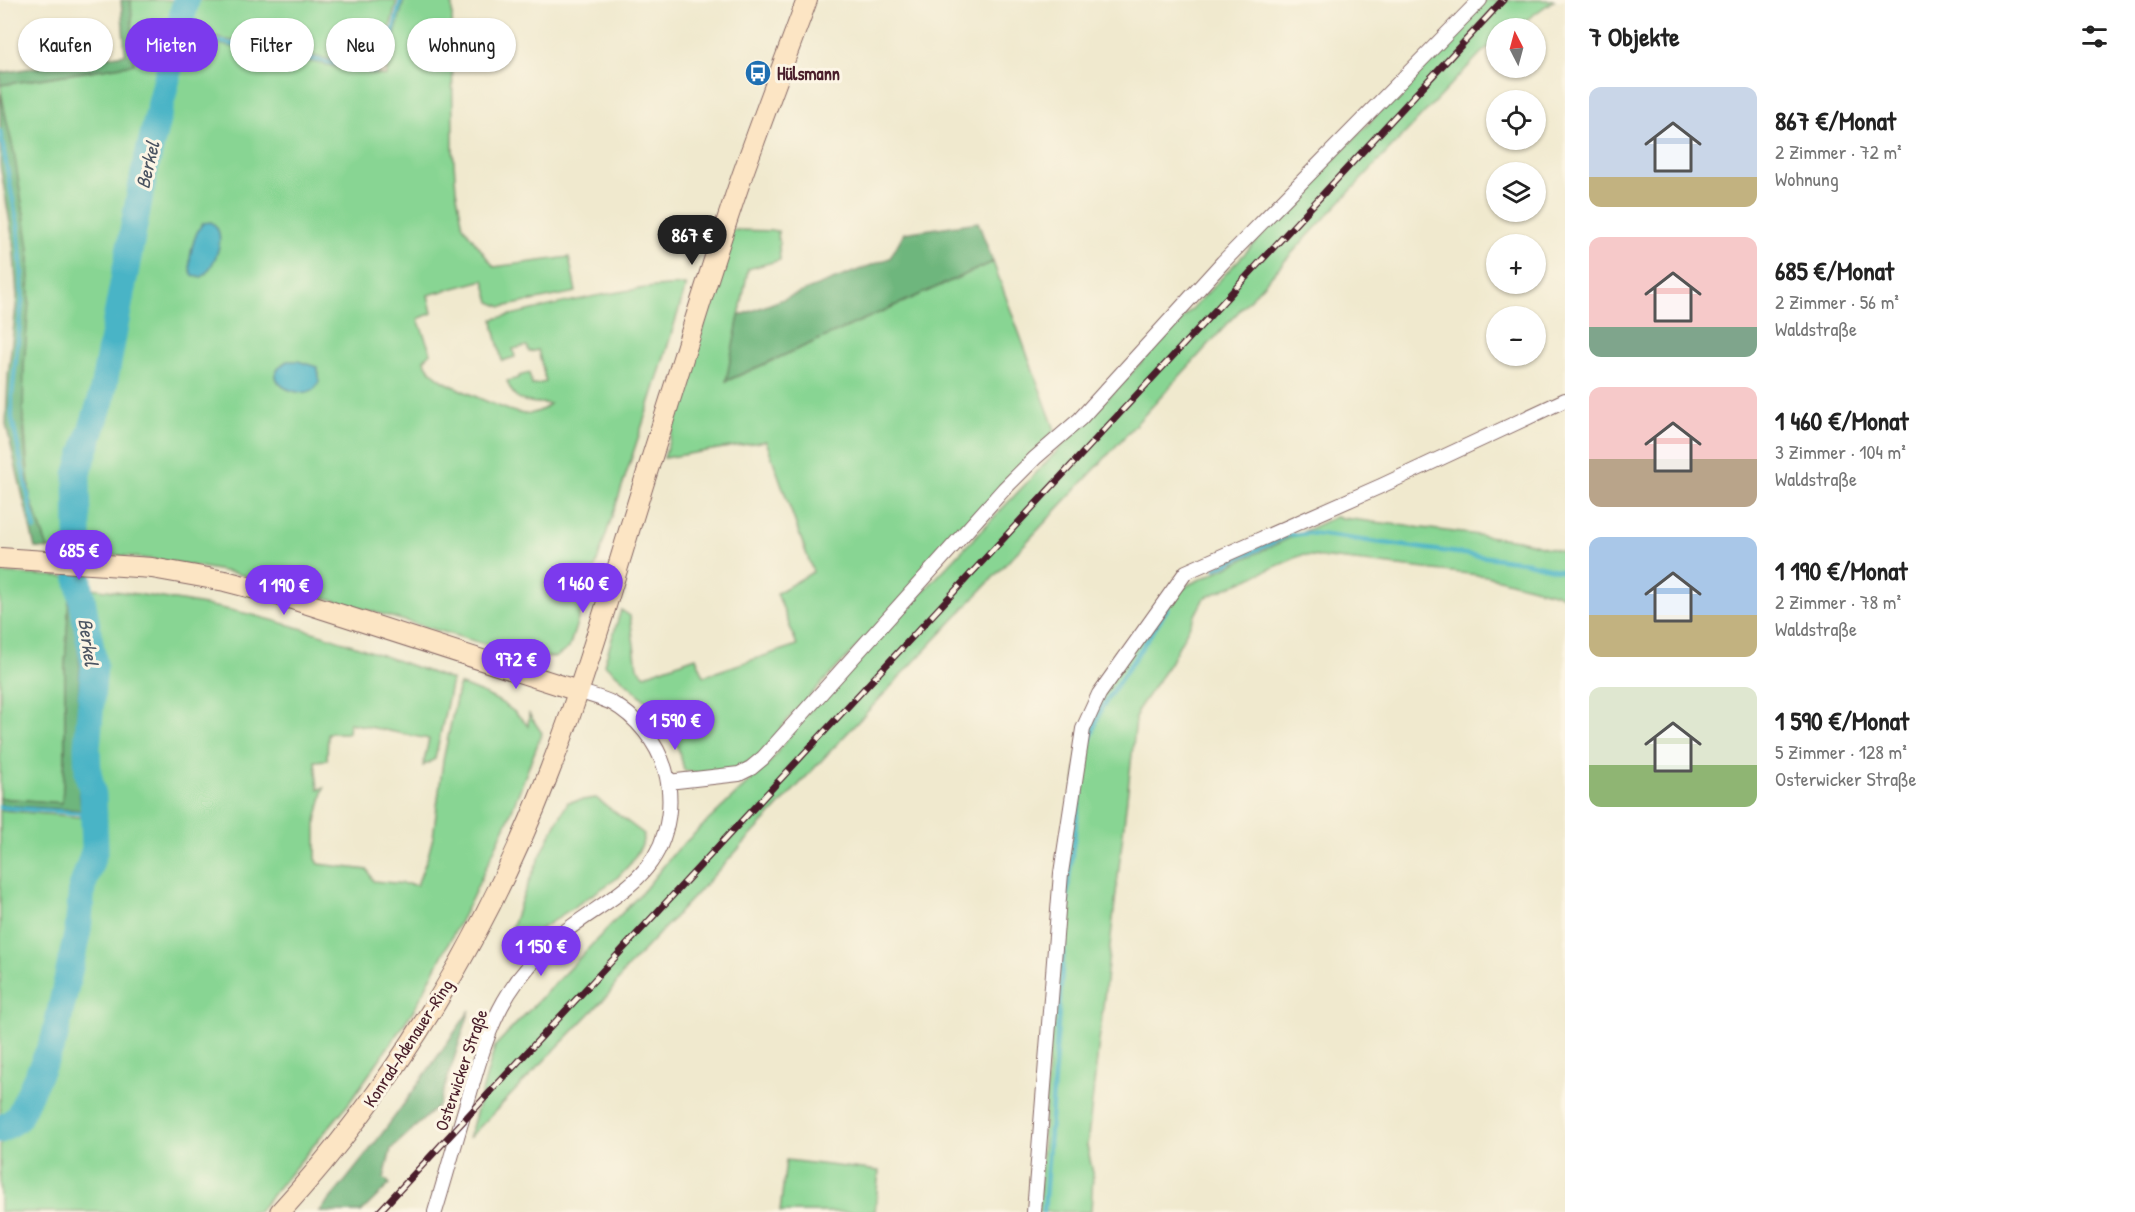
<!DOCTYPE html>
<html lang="de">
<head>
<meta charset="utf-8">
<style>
	body { margin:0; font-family:"Patrick Hand",sans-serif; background:#f6f6f6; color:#222; height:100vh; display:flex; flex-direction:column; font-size:22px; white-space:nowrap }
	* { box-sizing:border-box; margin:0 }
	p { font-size:20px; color:#767676 }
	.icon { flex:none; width:33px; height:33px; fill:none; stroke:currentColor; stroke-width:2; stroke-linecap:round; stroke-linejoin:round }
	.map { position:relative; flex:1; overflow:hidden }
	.sheet { display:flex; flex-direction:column; background:#fff; width:570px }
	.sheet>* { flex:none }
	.guide { position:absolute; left:18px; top:18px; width:570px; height:54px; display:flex; gap:12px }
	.needle { width:39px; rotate:354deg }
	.controls { position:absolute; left:1486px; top:18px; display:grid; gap:12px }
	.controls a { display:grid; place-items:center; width:60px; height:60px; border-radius:50%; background:#fff; box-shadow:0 2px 4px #0004; font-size:30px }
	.price { position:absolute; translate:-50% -51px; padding:0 14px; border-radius:21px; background:#7c3aed; color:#fff; font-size:20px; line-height:39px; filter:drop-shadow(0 2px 3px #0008) }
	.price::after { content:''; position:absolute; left:50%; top:36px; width:18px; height:14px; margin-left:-9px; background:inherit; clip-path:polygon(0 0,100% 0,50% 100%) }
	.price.selected { background:#222; color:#fff }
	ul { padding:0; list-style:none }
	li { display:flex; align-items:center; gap:18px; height:150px; padding:0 24px }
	li span { display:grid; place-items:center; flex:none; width:168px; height:120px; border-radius:12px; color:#555 }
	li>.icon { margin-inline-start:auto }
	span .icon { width:72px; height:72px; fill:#fffc; stroke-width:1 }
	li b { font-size:26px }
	h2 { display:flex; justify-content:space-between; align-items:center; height:72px; padding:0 24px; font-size:26px }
	.pill { padding:0 21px; border-radius:27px; background:#fff; box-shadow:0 2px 4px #0004; font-size:21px; line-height:54px }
	.pill.selected { background:#7c3aed; color:#fff }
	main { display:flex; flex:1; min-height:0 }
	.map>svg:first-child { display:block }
	.green { fill:#88d593; stroke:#697a5f; stroke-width:1.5 }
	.forest { fill:#6eb67d; stroke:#5c6a54; stroke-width:1.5 }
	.water { fill:#49b4c6; stroke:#4a6a78; stroke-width:1.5 }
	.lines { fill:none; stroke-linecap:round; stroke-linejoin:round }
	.stream { stroke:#49b4c6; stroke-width:4.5 }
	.river { stroke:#49b4c6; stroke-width:27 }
	.street-casing { stroke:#846664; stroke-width:16 }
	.secondary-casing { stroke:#846664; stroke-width:22 }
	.street { stroke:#fff; stroke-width:14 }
	.secondary { stroke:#fce5c4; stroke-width:20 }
	.rail-casing { stroke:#4a1f2b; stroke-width:7 }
	.rail { stroke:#fcf5e5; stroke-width:4.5; stroke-dasharray:14; stroke-linecap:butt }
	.labels { text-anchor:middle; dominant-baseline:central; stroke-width:6; stroke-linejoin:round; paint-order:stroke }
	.poi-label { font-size:18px; font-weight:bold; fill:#4a1f2b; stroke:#fcf5e5; text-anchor:start }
	.street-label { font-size:18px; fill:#4a1f2b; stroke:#fcf5e5 }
	.water-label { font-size:20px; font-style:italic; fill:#4a5361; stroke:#fcf5e5 }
</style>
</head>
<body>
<main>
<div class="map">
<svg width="1565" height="1212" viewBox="0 0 1565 1212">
	<rect width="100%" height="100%" fill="#fcf5e5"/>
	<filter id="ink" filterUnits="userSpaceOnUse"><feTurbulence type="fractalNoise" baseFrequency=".0167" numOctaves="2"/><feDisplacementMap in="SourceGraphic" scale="12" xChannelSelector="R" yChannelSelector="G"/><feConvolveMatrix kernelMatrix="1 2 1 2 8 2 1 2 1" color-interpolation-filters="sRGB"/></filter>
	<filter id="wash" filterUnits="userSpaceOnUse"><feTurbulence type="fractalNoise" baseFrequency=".008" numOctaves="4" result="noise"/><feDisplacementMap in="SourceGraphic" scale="24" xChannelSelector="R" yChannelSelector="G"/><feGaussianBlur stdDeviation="1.35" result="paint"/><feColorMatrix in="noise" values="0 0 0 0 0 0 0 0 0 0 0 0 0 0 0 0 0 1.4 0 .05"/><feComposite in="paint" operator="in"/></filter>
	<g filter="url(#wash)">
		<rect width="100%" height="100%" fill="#f0e9ce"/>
		<path class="green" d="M131 0H184L143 171 100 398 74 476 75 550 65 548 48 549 30 498 22 393 30 276 25 219 0 85 133 64Z
			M189 0H397L381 64 376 68 207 36 181 33Z
			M404 0H452L453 148 456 190 463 226 494 267 569 257 576 292 502 307 490 302 484 280 428 295 432 313 418 319 431 353 424 360C428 369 434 375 442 380 455 388 512 414 525 414 534 414 544 410 550 404 528 402 515 405 507 381L519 378V376L529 373 532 385 546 382 538 350 529 352 527 346 513 349 515 357 502 361 494 328 493 319C556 305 621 287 686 285 651 407 607 527 569 648L556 657H529L292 588 234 573 173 562 85 551 79 476 104 399 146 174 179 37 386 76 387 66Z
			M1486 0H1554L1515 28H1497V42L1481 53 1303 241 1095 469 625 970 609 994 469 1138 495 1046 645 889 674 853 772 760 801 720Z
			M731 230 778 231 780 260 748 269 727 381 993 262 1055 430 1002 486 886 617 794 712 760 755 738 768 698 774 684 770C674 720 641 695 604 664L621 610 630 616 637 667 645 675 696 657 704 676 797 645 777 593 813 572 766 441 664 458Z
			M1335 517 1518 540 1565 552V596L1487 576 1302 555 1204 598 1170 663 1137 711 1087 1146 1093 1173 1091 1212H1038L1055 958 1079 748 1096 701 1164 600 1190 584Z
			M0 573 70 577 87 669 79 752 81 779 86 797V810H81L75 753 80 667 70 582 65 667V756L62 803 0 798Z
			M91 588C139 594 187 601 235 611 309 627 380 655 452 680L435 759 423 766 429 739 349 723 348 733H328L327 760 315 761 318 789 324 788 316 821V859L319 864 368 870 373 881 417 885 428 856 433 837 443 761 459 684C486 694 510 703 528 726L529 714 542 733 508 820 472 898 415 1008 349 1103 258 1212H0V1138L20 1123 59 1045 72 1002 85 909 100 868 103 850 100 798 94 751 95 722 103 667Z
			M596 798 644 834 642 845 631 863 616 879 509 950 505 948C521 895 541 850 568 802Z
			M0 810 80 817 86 815 87 852 66 929 56 1004 46 1041 20 1092 5 1117 0 1114Z
			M786 1160 879 1171 875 1212H780Z"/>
		<path class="forest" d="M121 0H131L134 64 0 85V73L125 54Z
			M0 93 14 152 29 248V303L24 366 23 418 30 498 48 549 35 548 6 425 8 376 17 297 13 241 0 165Z
			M978 222 993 262 726 381 739 316 890 258 904 233Z
			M70 577 80 667 75 753 81 810 0 805V798L62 803 65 756V667Z
			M470 1010 439 1105 391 1149 384 1178 390 1184 361 1212H319C374 1149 422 1079 470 1010Z"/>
		<path class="water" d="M211 222C229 233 215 267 202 277L192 275C186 263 194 233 203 223Z
			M287 361H298L317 367C334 414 246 386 287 361Z"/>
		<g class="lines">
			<path class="stream" d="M178 34 375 71 385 64 401 0
				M0 131 18 227 22 275V301L12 396V418L35 529
				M1216 568 1289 535 1309 533 1524 562 1565 572
				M1086 751 1101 709 1168 608
				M0 807 93 814
				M0 1120 7 1125
				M1044 1212 1069 876 1082 780"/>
			<path class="river" d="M0 1130 18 1118 54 1040 78 930 82 888 95 849 93 795 88 773 87 748 94 665 79 582 77 475 101 400 144 173 186 0"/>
		</g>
	</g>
	<g filter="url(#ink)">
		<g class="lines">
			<defs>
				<path id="street" d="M668 782 739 774 751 768 763 758 1004 489 1035 458 1080 419 1223 262 1480 0
					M435 1212C446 1176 456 1139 467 1103 478 1065 488 1026 509 993 522 972 539 954 557 938 596 904 650 887 665 832 671 811 671 790 665 769 657 743 637 717 612 703 602 698 589 695 578 691
					M1034 1212 1061 873 1083 729 1099 694 1186 572 1381 486 1565 400"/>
				<path id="secondary" d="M0 558 152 568 225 581 286 597 578 691
					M280 1212C396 1085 486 935 548 775 588 673 617 567 650 463 681 367 709 271 742 176 763 117 785 59 807 0"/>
			</defs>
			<use href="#street" class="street-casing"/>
			<use href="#secondary" class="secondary-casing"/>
			<use href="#street" class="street"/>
			<use href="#secondary" class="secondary"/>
			<defs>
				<path id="rail" d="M379 1212 1503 0"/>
			</defs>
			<use href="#rail" class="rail-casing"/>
			<use href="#rail" class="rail"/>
		</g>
	</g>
	<defs>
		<symbol id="bus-disc" viewBox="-11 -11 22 22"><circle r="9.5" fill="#1f6fb2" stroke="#fcf5e5"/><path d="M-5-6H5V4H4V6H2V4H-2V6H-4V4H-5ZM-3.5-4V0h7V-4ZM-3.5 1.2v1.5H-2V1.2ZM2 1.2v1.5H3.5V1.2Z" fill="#fff"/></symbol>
	</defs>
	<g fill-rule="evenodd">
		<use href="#bus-disc" x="743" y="58" width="30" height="30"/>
	</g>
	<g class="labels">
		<g class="poi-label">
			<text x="777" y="73">Hülsmann</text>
		</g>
		<g class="street-label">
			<text transform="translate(408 1043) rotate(-57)">Konrad-Adenauer-Ring</text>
			<text transform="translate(461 1070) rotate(-71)">Osterwicker Straße</text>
		</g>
		<g class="water-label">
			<text transform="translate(147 165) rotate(-77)">Berkel</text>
			<text transform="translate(89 642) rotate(82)">Berkel</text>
		</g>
	</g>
</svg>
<div class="controls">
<a><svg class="needle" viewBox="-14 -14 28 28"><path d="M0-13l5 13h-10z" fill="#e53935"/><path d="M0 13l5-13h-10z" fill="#767676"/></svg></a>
<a><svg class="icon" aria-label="locate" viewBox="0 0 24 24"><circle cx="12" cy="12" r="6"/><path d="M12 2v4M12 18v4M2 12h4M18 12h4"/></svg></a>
<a><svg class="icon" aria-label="layers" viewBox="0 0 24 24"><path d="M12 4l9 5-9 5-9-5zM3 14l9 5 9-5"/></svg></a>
<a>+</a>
<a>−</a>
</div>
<b class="price selected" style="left:692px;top:266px">867 €</b>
<b class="price" style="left:79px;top:581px">685 €</b>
<b class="price" style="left:583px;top:614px">1 460 €</b>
<b class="price" style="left:284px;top:616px">1 190 €</b>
<b class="price" style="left:516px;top:690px">972 €</b>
<b class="price" style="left:675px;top:751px">1 590 €</b>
<b class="price" style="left:541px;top:977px">1 150 €</b>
<div class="guide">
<a class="pill">Kaufen</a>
<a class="pill selected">Mieten</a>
<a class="pill">Filter</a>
<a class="pill">Neu</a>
<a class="pill">Wohnung</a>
</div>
</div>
<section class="sheet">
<h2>7 Objekte<svg class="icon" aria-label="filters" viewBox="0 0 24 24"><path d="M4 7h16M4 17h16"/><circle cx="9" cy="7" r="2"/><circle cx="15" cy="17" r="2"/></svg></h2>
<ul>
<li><span style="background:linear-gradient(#c9d6e8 75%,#c2b280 0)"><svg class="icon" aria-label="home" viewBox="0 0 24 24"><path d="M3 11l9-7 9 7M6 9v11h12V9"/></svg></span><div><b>867 €/Monat</b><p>2 Zimmer · 72 m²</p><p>Wohnung</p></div></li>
<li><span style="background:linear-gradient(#f6c9c9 75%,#7fa58c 0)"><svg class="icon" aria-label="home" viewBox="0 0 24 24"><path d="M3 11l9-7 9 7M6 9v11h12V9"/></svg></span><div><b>685 €/Monat</b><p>2 Zimmer · 56 m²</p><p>Waldstraße</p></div></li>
<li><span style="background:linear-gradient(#f6c9c9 60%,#b9a48a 0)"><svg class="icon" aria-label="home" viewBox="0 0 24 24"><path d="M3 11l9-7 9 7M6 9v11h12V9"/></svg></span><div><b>1 460 €/Monat</b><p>3 Zimmer · 104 m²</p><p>Waldstraße</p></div></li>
<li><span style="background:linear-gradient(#a9c7e8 65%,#c2b280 0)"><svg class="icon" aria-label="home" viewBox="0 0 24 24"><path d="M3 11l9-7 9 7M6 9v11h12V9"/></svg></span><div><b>1 190 €/Monat</b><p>2 Zimmer · 78 m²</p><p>Waldstraße</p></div></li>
<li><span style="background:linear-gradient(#dfe7d0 65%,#8fb573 0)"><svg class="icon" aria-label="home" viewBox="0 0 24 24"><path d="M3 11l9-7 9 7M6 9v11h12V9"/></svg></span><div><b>1 590 €/Monat</b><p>5 Zimmer · 128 m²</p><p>Osterwicker Straße</p></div></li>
</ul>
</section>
</main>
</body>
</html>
